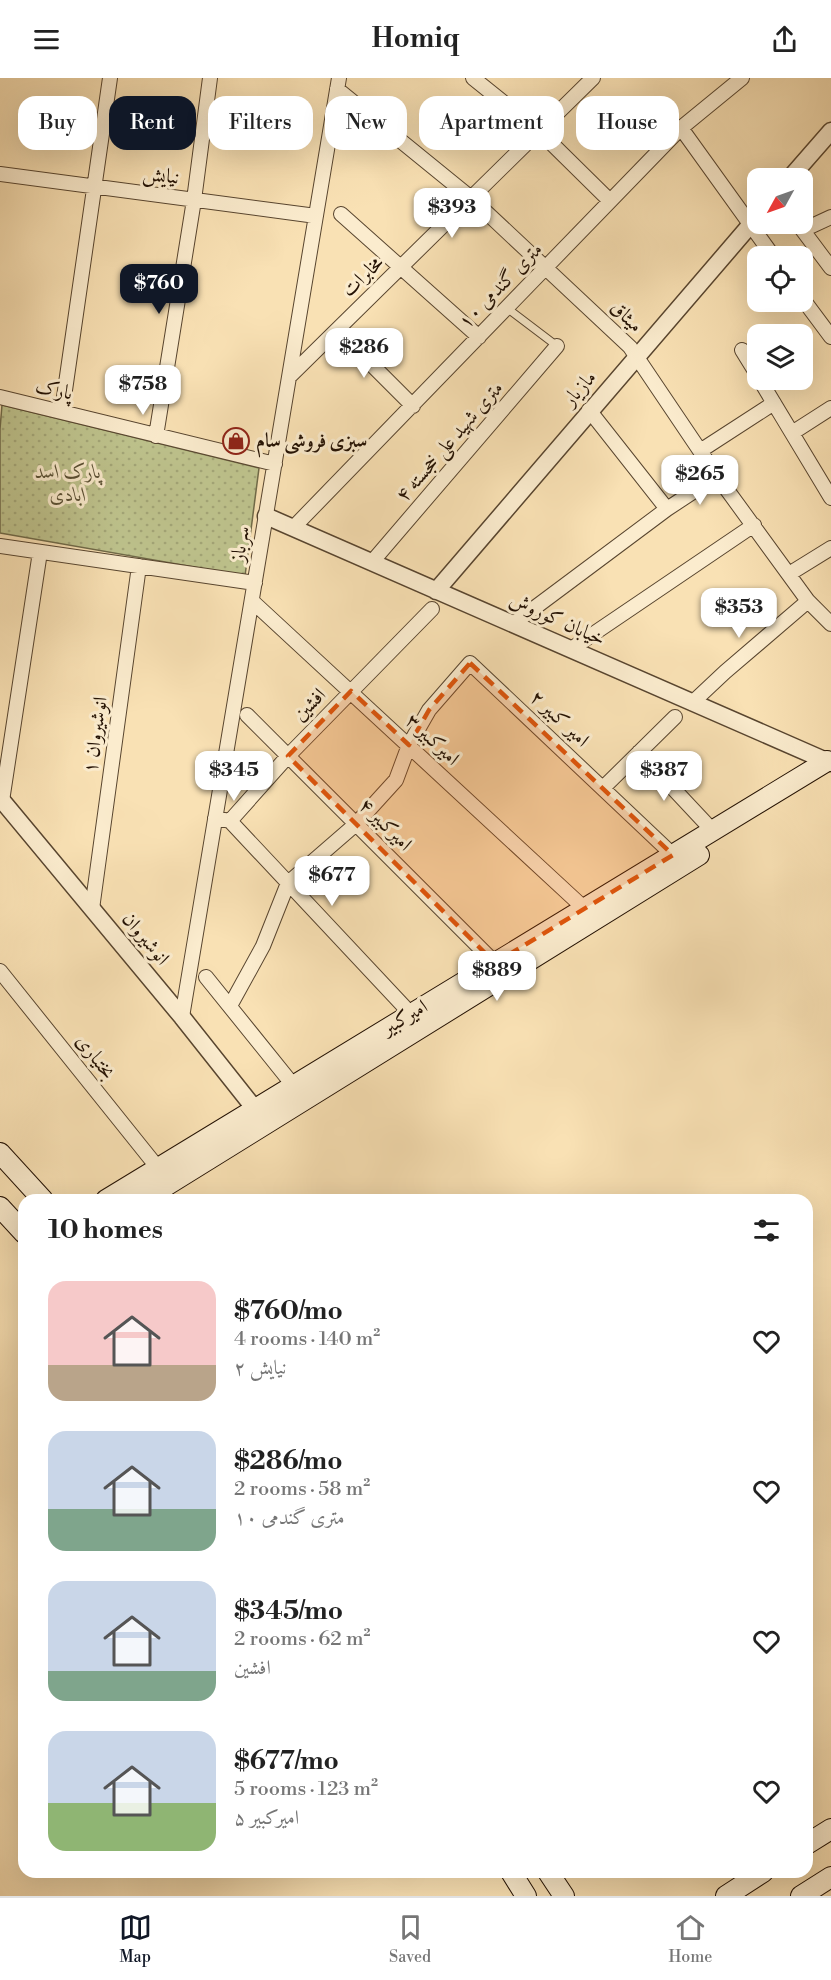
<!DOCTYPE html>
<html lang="en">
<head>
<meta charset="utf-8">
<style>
	body { margin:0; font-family:"Libre Bodoni",Amiri,serif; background:#f2f2f2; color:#222; height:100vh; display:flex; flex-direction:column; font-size:22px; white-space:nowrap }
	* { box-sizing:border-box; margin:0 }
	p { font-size:20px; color:#767676 }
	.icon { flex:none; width:33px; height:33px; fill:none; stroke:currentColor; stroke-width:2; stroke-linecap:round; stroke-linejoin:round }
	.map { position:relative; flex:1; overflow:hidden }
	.side { position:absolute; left:18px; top:1116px; width:795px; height:684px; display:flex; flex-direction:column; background:#fff; border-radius:18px; box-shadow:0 6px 24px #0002 }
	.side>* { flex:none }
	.banner { position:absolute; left:18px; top:18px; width:795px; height:54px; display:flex; gap:12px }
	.needle { width:39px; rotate:230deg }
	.fabs { position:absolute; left:747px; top:90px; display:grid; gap:12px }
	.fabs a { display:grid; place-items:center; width:66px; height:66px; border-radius:12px; background:#fff; box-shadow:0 6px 24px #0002; font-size:30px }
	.price { position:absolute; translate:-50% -51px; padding:0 14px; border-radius:12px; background:#fff; color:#222; font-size:20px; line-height:39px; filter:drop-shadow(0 2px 3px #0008) }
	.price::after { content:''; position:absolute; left:50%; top:36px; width:18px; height:14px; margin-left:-9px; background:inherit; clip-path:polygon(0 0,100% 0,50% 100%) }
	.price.on { background:#111827; color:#fff }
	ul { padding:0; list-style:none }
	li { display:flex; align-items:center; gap:18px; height:150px; padding:0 30px }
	li span { display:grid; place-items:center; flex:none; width:168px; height:120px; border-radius:18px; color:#555 }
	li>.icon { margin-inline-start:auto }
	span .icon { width:72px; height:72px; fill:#fffc; stroke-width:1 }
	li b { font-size:26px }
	h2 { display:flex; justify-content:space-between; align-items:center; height:72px; padding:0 30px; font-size:26px }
	.pill { padding:0 21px; border-radius:18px; background:#fff; box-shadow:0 6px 24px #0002; font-size:21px; line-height:54px }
	.pill.on { background:#111827; color:#fff }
	header { display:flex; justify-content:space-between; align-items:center; height:78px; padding:0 30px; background:#fff; font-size:27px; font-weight:800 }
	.menu { display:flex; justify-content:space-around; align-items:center; height:84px; border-top:2px solid #e0e0e0; background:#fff; font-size:16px; color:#767676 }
	.menu a { display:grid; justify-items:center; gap:3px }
	.menu .on { color:#111827 }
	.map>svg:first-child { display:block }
	.grass { fill:url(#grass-dots); stroke:#706a48; stroke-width:1.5 }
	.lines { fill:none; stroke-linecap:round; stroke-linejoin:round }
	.service-casing { stroke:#58452f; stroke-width:9 }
	.minor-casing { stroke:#58452f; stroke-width:16 }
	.tertiary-casing { stroke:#58452f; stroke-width:19 }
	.secondary-casing { stroke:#231103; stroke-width:22 }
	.service { stroke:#fbecce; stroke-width:7 }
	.minor { stroke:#fbecce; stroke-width:14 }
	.tertiary { stroke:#fbecce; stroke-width:16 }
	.secondary { stroke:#fbecce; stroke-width:20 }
	.marked { fill:#de550c; fill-opacity:0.2; stroke:#de550c; stroke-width:4.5; stroke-dasharray:12 8; stroke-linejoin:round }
	.labels { text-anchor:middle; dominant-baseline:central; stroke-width:6; stroke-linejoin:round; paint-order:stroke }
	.street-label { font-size:20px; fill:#231103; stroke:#fbecce }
	.poi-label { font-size:20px; font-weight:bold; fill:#231103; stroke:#fbecce; text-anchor:start }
	.park-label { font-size:20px; font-style:italic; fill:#594f33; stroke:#fbecce }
</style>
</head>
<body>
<header><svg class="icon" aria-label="menu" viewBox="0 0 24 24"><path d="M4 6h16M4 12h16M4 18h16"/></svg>Homiq<svg class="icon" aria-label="share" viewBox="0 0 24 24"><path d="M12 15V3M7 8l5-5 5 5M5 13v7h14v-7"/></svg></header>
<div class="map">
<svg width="831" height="1818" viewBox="0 0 831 1818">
	<defs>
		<pattern id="grass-dots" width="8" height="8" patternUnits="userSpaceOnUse" patternTransform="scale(1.5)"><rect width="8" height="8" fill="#bec38d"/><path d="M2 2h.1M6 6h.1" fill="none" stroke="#a3a678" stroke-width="1.8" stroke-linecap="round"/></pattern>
	</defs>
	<rect width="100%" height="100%" fill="#f9e1b4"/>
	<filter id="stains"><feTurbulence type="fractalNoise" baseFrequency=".00333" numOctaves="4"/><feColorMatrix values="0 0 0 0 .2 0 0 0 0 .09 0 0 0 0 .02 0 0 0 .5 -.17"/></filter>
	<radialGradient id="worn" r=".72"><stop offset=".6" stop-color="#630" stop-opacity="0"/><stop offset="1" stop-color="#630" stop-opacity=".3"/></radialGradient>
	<path class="grass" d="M2 327 259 390 245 498 0 455V351Z"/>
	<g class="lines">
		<defs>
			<path id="service" d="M507 230 557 268"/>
			<path id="minor" d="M473 0 539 53 609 122
				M337 11 471 120 630 269 717 398 808 523 831 546
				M681 50 773 178
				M0 96 316 138
				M341 136 479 259
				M798 146 831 190
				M803 152 831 139
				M802 220 831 259
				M337 252 413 328
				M742 272 758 298
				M289 299 593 0
				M760 302 831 420
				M0 319 275 386
				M62 333 110 0
				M792 355 831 330
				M156 358 194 122 210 0
				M700 373 774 325
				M667 431 717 398
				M293 450 681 50 742 0
				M0 468 255 505
				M372 484 557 268
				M789 496 831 470
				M252 523 585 831
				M513 546 667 431 589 332
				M571 571 754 447
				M692 625 725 594 808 523
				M247 637 495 885
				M639 674 713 753
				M604 709 675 639
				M2 723 40 474
				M215 740 230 743 288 678 432 531
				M230 743 411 936
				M92 831 139 488
				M0 893 158 1090
				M206 899 293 1007
				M230 928 263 868 288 805 356 746 396 702 409 667 429 632 470 585 673 777
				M182 939 339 0"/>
			<path id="tertiary" d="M790 100 831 53
				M266 438 831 685
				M436 513 758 138
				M0 720 182 939 255 1031"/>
			<path id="secondary" d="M0 1075 43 1122
				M106 1122 827 683
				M143 1122 699 777
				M0 1129 24 1155
				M807 1766 831 1751
				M511 1794 526 1818
				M548 1794 564 1818
				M726 1818 763 1794
				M801 1818 831 1799"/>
		</defs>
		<use href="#service" class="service-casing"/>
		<use href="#minor" class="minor-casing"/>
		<use href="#tertiary" class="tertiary-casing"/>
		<use href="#secondary" class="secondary-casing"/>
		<use href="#service" class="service"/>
		<use href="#minor" class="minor"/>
		<use href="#tertiary" class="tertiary"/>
		<use href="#secondary" class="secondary"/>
	</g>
	<path class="marked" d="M470 585 673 777 495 885 288 678 351 613 409 667 429 632Z"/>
	<defs>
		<symbol id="shop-ring" viewBox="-11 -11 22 22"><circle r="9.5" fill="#fbecce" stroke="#8f2418" stroke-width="1.5"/><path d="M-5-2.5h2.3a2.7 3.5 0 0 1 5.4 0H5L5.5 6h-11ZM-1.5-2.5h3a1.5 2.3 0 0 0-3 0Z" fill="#8f2418"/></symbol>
	</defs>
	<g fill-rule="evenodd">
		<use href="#shop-ring" x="221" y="348" width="30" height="30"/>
	</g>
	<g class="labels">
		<g class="street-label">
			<text transform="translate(161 98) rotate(7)">نیایش</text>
			<text transform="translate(363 199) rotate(-44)">مخابرات</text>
			<text transform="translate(501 208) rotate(-46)">۱۰ متری گندمی</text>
			<text transform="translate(626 239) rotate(44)">میثاق</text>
			<text transform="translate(580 311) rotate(-49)">مازیار</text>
			<text transform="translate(54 312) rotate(13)">پارک</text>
			<text transform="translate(450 364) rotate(-49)">۴ متری شهید علی خجسته</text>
			<text transform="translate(241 466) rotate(-81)">سرباز</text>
			<text transform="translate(557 542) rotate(24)">خیابان کوروش</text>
			<text transform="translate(310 627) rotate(-45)">افشین</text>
			<text transform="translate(559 641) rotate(43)">امیر کبیر ۲</text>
			<text transform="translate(96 657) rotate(-82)">انوشیروان ۱</text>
			<text transform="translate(432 662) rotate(43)">امیرکبیر ۳</text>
			<text transform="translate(385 747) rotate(45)">امیرکبیر ۴</text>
			<text transform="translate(145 861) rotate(50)">انوشیروان</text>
			<text transform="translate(405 940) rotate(-31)">امیرکبیر</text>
			<text transform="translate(95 979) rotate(52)">بختیاری</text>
		</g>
		<g class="poi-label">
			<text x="256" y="363">سبزی فروشی سام</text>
		</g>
		<g class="park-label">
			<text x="68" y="394">پارک اسد<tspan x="68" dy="23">ابادی</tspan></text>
		</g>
	</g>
	<rect width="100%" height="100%" filter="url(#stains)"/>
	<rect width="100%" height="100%" fill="url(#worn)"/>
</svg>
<div class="fabs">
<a><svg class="needle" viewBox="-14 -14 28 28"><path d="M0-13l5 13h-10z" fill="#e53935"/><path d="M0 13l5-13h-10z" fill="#767676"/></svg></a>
<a><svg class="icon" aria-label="locate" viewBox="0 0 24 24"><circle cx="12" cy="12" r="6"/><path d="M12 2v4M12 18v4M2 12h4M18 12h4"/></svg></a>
<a><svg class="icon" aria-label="layers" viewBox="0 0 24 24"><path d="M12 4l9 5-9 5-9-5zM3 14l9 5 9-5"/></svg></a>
</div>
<b class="price" style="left:452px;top:161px">$393</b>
<b class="price on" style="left:159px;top:237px">$760</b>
<b class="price" style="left:364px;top:301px">$286</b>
<b class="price" style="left:143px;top:338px">$758</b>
<b class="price" style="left:700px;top:428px">$265</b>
<b class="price" style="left:739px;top:561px">$353</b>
<b class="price" style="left:234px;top:724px">$345</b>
<b class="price" style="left:664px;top:724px">$387</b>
<b class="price" style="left:332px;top:829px">$677</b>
<b class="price" style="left:497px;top:924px">$889</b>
<div class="banner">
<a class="pill">Buy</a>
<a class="pill on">Rent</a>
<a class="pill">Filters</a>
<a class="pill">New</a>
<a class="pill">Apartment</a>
<a class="pill">House</a>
</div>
<section class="side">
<h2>10 homes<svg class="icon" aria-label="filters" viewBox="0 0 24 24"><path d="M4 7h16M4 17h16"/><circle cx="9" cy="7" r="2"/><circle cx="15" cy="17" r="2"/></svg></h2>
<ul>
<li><span style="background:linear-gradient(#f6c9c9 70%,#b9a48a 0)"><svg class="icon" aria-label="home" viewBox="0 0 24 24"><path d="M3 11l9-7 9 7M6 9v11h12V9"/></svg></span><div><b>$760/mo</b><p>4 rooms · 140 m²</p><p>نیایش ۲</p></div><svg class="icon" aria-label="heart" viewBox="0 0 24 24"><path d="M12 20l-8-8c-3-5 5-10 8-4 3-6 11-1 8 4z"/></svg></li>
<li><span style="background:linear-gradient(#c9d6e8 65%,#7fa58c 0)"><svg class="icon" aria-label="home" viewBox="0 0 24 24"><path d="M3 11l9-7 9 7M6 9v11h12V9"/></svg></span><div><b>$286/mo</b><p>2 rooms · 58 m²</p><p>۱۰ متری گندمی</p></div><svg class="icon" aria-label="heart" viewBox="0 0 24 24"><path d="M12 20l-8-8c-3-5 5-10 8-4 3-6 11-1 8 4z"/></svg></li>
<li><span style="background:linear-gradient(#c9d6e8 75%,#7fa58c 0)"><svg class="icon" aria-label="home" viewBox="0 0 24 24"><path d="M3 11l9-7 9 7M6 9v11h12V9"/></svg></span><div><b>$345/mo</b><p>2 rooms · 62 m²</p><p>افشین</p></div><svg class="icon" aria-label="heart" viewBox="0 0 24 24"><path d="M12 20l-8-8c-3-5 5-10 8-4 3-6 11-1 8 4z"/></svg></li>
<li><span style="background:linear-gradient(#c9d6e8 60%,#8fb573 0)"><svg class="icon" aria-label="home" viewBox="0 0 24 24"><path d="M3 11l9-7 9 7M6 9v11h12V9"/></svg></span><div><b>$677/mo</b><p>5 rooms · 123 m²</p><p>امیرکبیر ۵</p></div><svg class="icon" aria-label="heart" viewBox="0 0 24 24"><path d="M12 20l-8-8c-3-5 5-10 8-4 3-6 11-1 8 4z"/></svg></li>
</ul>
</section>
</div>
<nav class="menu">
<a class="on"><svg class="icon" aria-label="map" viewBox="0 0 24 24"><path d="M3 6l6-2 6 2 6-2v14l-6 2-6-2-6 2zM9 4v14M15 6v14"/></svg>Map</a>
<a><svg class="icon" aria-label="saved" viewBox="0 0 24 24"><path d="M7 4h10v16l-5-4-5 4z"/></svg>Saved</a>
<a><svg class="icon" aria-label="home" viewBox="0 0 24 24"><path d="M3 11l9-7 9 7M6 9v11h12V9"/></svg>Home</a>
</nav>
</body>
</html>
